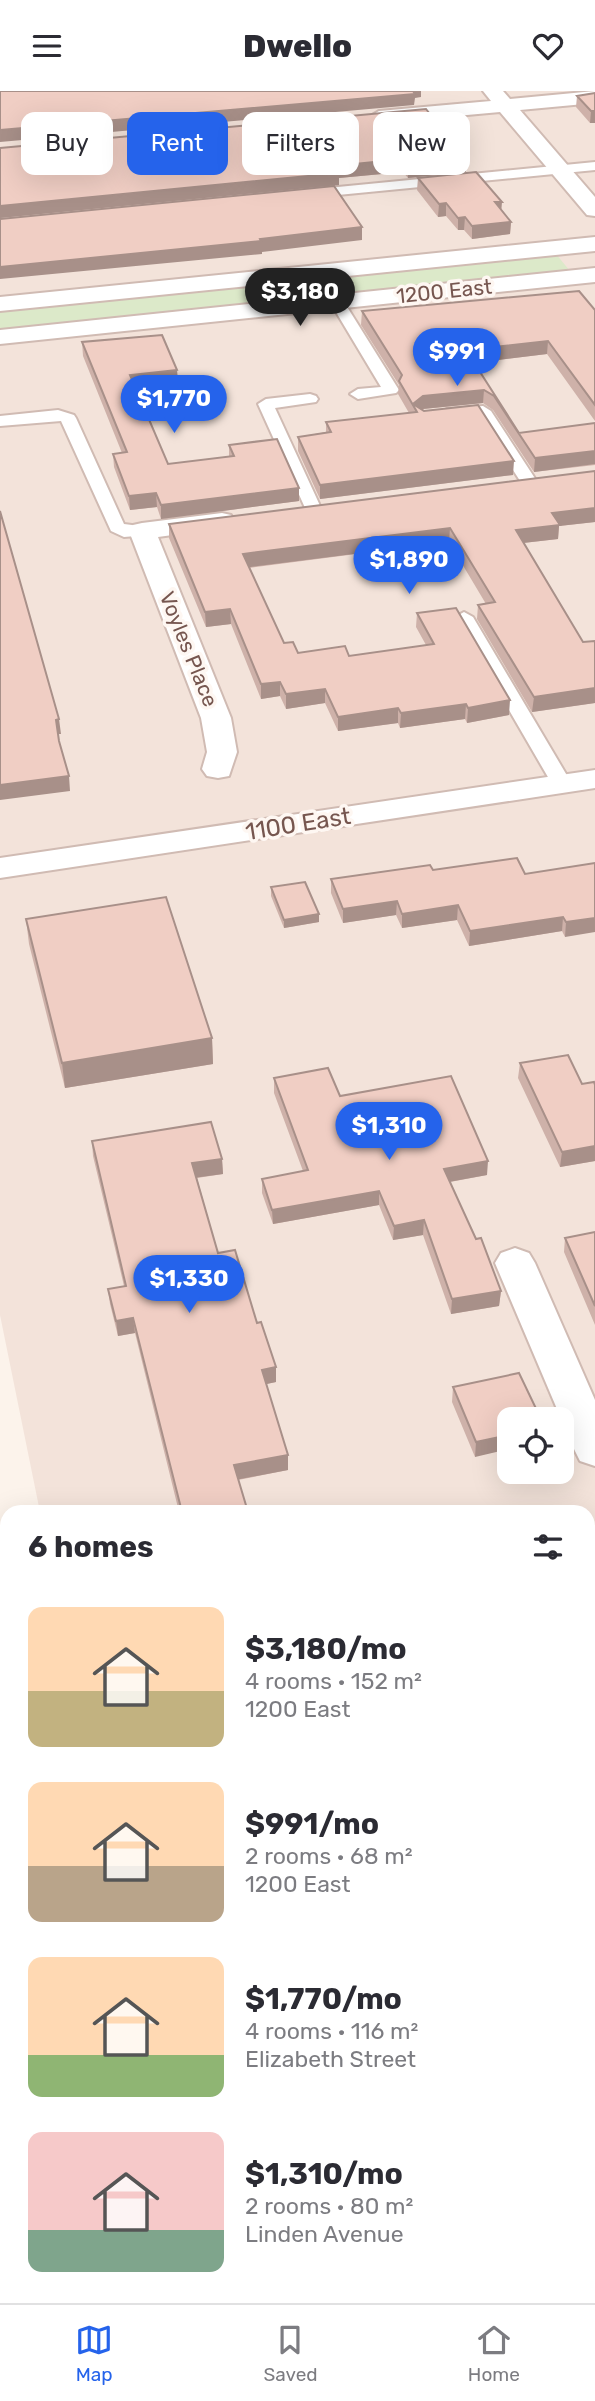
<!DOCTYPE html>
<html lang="en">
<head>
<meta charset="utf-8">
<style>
	body { margin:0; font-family:Rubik,sans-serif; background:#f7f7f7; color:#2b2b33; height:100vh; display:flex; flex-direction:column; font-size:26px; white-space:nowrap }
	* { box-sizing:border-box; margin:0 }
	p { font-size:23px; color:#7c7c81 }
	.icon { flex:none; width:38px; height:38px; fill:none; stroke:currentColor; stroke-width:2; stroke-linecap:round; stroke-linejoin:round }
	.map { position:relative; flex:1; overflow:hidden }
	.panel { position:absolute; left:0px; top:1414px; width:595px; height:798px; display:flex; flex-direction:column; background:#fff; border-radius:21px 21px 0 0; box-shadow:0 7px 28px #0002 }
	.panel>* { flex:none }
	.top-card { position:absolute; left:21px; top:21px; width:553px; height:63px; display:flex; gap:14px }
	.tools { position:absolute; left:497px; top:1316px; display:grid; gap:14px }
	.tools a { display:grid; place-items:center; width:77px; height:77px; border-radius:14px; background:#fff; box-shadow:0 7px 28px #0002; font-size:35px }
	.price { position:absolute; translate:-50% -60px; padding:0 16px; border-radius:24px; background:#2563eb; color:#fff; font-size:23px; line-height:46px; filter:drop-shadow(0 2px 4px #0008) }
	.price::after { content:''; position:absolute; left:50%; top:42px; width:21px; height:16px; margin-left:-10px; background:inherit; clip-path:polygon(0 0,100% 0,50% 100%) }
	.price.active { background:#222; color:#fff }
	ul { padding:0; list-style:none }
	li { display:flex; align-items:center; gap:21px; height:175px; padding:0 28px }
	li span { display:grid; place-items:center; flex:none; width:196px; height:140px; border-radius:14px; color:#555 }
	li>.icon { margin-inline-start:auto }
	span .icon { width:84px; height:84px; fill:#fffc; stroke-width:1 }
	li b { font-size:30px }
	h2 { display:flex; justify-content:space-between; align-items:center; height:84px; padding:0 28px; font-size:30px }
	.chip { padding:0 24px; border-radius:14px; background:#fff; box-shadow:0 7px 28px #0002; font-size:24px; line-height:63px }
	.chip.active { background:#2563eb; color:#fff }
	header { display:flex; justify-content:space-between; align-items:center; height:91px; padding:0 28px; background:#fff; font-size:32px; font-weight:800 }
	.tab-bar { display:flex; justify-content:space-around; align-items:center; height:98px; border-top:2px solid #e1e1e2; background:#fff; font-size:19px; color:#7c7c81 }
	.tab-bar a { display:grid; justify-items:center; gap:4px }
	.tab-bar .active { color:#2563eb }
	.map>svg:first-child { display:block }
	.residential { fill:#f3e3da; fill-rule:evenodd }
	.green { fill:#dce9c9 }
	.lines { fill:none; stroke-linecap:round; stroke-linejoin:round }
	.lane-casing { stroke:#d0bbb3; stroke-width:4 }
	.street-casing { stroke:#d0bbb3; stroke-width:4 }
	.lane { fill:#fff; fill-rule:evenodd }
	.street { fill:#fff; fill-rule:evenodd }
	.wall { fill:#ceb1a9 }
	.shaded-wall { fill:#a89089 }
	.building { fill:#f0cec4; stroke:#a89089; stroke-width:2 }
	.labels { text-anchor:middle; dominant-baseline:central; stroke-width:7; stroke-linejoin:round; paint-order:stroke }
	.far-street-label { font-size:21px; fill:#76564f; stroke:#fef7f2 }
	.street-label { font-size:24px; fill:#76564f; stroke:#fef7f2 }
</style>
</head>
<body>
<header><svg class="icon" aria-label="menu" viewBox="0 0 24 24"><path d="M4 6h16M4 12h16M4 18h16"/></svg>Dwello<svg class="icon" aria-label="heart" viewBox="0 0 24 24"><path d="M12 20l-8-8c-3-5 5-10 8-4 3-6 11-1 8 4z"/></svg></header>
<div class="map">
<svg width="595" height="2212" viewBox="0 0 595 2212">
	<rect width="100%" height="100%" fill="#fcf3eb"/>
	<path class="residential" d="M0 0H595V2212H199L197 2205H588V1421H40L0 1224ZM509 1328H562V1381H509Z
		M0 2024 7 2075V2205H25L27 2212H0Z"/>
	<path class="green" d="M556 163 570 180 0 240V221Z"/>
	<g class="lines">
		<defs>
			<path id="lane" d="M595 71V79L307 107 300 103 307 99Z
				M337 207 344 211 399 299 396 302 358 308 350 303 358 298 381 296 330 211Z
				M310 303 316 305 318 308 316 311 275 317 322 419 314 424 306 419 258 313 266 308Z
				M483 315 491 320 538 392 536 396H524L478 325 447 328 439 323 447 318Z
				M58 319 74 324 76 327 124 433 148 436 151 440 148 444 124 446 111 440 61 330 0 335V325Z
				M464 521 473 526 572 693 569 697H555L552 693 455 526Z"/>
			<path id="street" d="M483 0H503L510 8 595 0V12L520 19 595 106V125L587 124 500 21 379 32 369 26 379 20 491 10Z
				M595 146V160L0 220V206Z
				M595 177V191L0 253V239Z
				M222 422 231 424 235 430 231 436 158 446 231 627 237 661 229 685 218 687 207 685 202 678 207 661 201 627 129 440 133 434 142 432Z
				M595 679V697L0 787V767Z
				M515 1157 529 1162 535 1172 595 1309V1375L580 1370 574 1358 495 1172 501 1162Z
				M0 1466 7 1468V1544L0 1541Z
				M595 1923V1977L588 1979V1925Z
				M7 2070V2126L0 2128V2072Z
				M101 2205H159L160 2212H102Z"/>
		</defs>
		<use href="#lane" class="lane-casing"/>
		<use href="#street" class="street-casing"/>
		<use href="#lane" class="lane"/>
		<use href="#street" class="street"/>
	</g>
	<path class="wall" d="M595 2V32H590L576 16 577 5Z
		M426 18 466 81 408 87 403 81 339 87V94L0 127V57Z
		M418 87 501 119 511 131 510 143 472 148 464 139H458L446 125 438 126 417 99Z
		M595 219V330L547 263 474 272 519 342 595 332V374L534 381 493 319 483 312 423 318 513 384 320 408 298 360V346L326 341V331L409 322 398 303 399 294 361 234 362 220Z
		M82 251 177 279 178 293 135 297 168 373 229 366V354L299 397V410L161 428 157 416 130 419 114 376 113 363 122 362 83 265Z
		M595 380V431L559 435 558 448 523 452 583 551 595 550V612L532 621 477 528 478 514 486 513 449 451 249 477 284 552 298 562 349 565 426 554 416 536 417 522 509 624 467 632 465 628 400 637 398 632 338 640 325 612 286 618 280 605 261 608 231 533 206 536 169 447V433Z
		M595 772 565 846 562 840 469 855 457 829 402 837 396 824 343 832 331 802V788L433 779 525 783Z
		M271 796 319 823V831L284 837 271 805Z
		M26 828 212 947 213 973 65 997 29 853Z
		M520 972 582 993 595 994V1070L560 1076 518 987Z
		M274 987 340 1005 487 1084 450 1091 501 1200 499 1215 451 1223 423 1144 393 1149 379 1114 273 1133 262 1102V1088L303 1080 274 1002Z
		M92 1050 222 1068 223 1083 197 1087 218 1162 257 1232 276 1291 266 1293 288 1364V1379L238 1389 248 1421H179L135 1242 118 1245 110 1213 108 1198 124 1195 93 1065Z
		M595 1141V1234L564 1161 565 1147Z
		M519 1282 475 1366 452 1311 453 1296Z
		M595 1597V1668L588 1650V1599Z
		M515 2205H588L595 2212H517Z"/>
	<path class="shaded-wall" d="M409 0H421V6L415 7 414 14 0 51V39Z
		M591 20H595V32H590Z
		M403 68V81L339 87V94L0 127V115L334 75Z
		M466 69V81L408 87V75Z
		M495 111H502L501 123Z
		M446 112V125L438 126 439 113Z
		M465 126 464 139H458V127Z
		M511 131 510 143 472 148V135Z
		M362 136V149L262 161V163L0 188V176L260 148Z
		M548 250 547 263 465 273 466 259Z
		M177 279 178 293 130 298V284Z
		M484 299 483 312 423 318 417 323 413 314 423 305Z
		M595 360V373L534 381 535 367Z
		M514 370 513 384 320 408V394Z
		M299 397V410L161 428V414Z
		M156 402 157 416 130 419 129 405Z
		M595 417V431L559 435 558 448 514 453 516 439 552 422Z
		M450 437 449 451 243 477V463Z
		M230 518 231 533 206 536 205 521Z
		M280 591V605L261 608V593Z
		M595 597V612L532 621 534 606Z
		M325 598V612L286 618V603Z
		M510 609 509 624 467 632 468 617Z
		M466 613 465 628 400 637 401 622Z
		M398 617V632L338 640V626Z
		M59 628 61 643H57L56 629Z
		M69 685 70 700 0 709V694Z
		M397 810 396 824 343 832V818Z
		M458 814 457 829 402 837V823Z
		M319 823V831L284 837V829Z
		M563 826 562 840 469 855 470 840Z
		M595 827V841L565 846 566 831Z
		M212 947 213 973 65 997 62 972Z
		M595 1055V1070L560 1076 562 1061Z
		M222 1068 223 1083 193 1087 192 1072Z
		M488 1070 487 1084 443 1092 444 1078Z
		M379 1100V1114L273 1133 272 1119Z
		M424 1129 423 1144 393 1149 394 1135Z
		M501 1200 499 1215 451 1223 452 1208Z
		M133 1227 135 1242 118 1245 116 1230Z
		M276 1276V1291L262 1294V1279Z
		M509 1344V1358L475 1366 476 1351Z
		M288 1364V1379L235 1389 234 1374Z"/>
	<path class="building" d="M0 0H413L415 3 0 39Z
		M595 2V20H591L577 5Z
		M426 18 466 69 408 75 403 68 334 75 339 82 0 115V57Z
		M476 81 502 111H495L511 131 472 135 465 126 458 127 446 112 439 113 418 87Z
		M334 95 362 136 260 148 261 150 0 176V128Z
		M579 200 595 219V314L548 250 466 259 519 342 595 332V360L535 367 494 305 484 299 423 305 413 313 424 320 478 314 514 370 320 394 298 346 331 341 326 331 417 321 399 290 402 284 362 220Z
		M162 244 177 279 130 284 168 373 234 365 229 354 277 348 299 397 161 414 156 402 129 405 113 363 127 361 82 251Z
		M595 380V417L552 422 560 434 516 439 583 551 595 550V597L534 606 478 514 495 511 450 437 243 463 284 552 293 551 298 562 345 555 349 565 434 553 417 522 456 517 510 609 468 617 466 613 401 622 398 617 338 626 325 598 286 603 280 591 261 593 230 518 205 521 169 433Z
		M0 420 59 628 56 629 59 650 69 685 0 694Z
		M517 767 525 783 595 772V827L566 831 563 826 470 840 458 814 402 823 397 810 343 818 331 788 430 774 433 779Z
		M305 791 319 823 284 829 271 796Z
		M166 806 212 947 62 972 26 828Z
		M568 964 582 993 594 991 595 994V1055L562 1061 520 972Z
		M328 977 340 1005 451 985 488 1070 444 1078 476 1148 481 1147 501 1200 452 1208 424 1129 394 1135 379 1100 272 1119 262 1088 308 1079 274 987Z
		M211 1031 222 1068 192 1072 218 1162 235 1159 257 1232 261 1231 276 1276 262 1279 288 1364 234 1374 248 1421H182L133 1227 116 1230 108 1198 126 1195 92 1050Z
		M595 1141V1215L565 1147Z
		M519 1282 541 1328H509V1344L476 1351 453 1296Z
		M595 1597V1647L588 1629V1599Z
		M595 2172V2212H524L522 2205H588V2174Z"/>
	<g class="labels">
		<g class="far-street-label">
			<text transform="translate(444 200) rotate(-6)">1200 East</text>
			<text transform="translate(189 558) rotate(68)">Voyles Place</text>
		</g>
		<g class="street-label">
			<text transform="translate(298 733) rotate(-9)">1100 East</text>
		</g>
	</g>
</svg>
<div class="tools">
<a><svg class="icon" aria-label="locate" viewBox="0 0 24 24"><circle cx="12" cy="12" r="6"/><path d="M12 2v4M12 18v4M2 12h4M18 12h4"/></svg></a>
</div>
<b class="price active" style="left:300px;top:237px">$3,180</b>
<b class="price" style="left:457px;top:297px">$991</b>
<b class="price" style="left:174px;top:344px">$1,770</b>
<b class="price" style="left:409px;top:505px">$1,890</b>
<b class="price" style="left:389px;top:1071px">$1,310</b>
<b class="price" style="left:189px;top:1224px">$1,330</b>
<div class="top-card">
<a class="chip">Buy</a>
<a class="chip active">Rent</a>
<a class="chip">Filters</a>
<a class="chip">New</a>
</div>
<section class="panel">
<h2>6 homes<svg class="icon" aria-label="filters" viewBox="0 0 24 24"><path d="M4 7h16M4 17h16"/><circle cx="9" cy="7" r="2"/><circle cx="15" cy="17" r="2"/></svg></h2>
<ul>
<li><span style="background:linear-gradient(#ffd9b3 60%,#c2b280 0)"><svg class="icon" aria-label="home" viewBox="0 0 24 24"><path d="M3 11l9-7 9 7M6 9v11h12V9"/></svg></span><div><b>$3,180/mo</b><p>4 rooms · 152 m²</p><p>1200 East</p></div></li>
<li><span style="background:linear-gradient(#ffd9b3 60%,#b9a48a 0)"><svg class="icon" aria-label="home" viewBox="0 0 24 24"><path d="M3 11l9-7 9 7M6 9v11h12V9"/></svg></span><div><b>$991/mo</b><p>2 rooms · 68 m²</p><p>1200 East</p></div></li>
<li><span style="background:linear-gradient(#ffd9b3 70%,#8fb573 0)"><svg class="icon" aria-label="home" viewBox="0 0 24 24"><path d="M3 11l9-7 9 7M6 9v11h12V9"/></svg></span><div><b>$1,770/mo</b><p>4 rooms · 116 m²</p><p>Elizabeth Street</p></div></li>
<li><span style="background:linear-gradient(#f6c9c9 70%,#7fa58c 0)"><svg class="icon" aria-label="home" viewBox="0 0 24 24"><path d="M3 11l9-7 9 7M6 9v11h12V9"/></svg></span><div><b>$1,310/mo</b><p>2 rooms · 80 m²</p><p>Linden Avenue</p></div></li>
</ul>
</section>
</div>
<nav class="tab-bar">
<a class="active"><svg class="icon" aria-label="map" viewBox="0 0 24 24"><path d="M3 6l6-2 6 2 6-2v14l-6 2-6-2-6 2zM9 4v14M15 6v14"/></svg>Map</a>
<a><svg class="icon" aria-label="saved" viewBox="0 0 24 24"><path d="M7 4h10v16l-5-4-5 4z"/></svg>Saved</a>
<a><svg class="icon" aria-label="home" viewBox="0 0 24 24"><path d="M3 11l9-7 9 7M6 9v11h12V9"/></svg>Home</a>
</nav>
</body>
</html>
